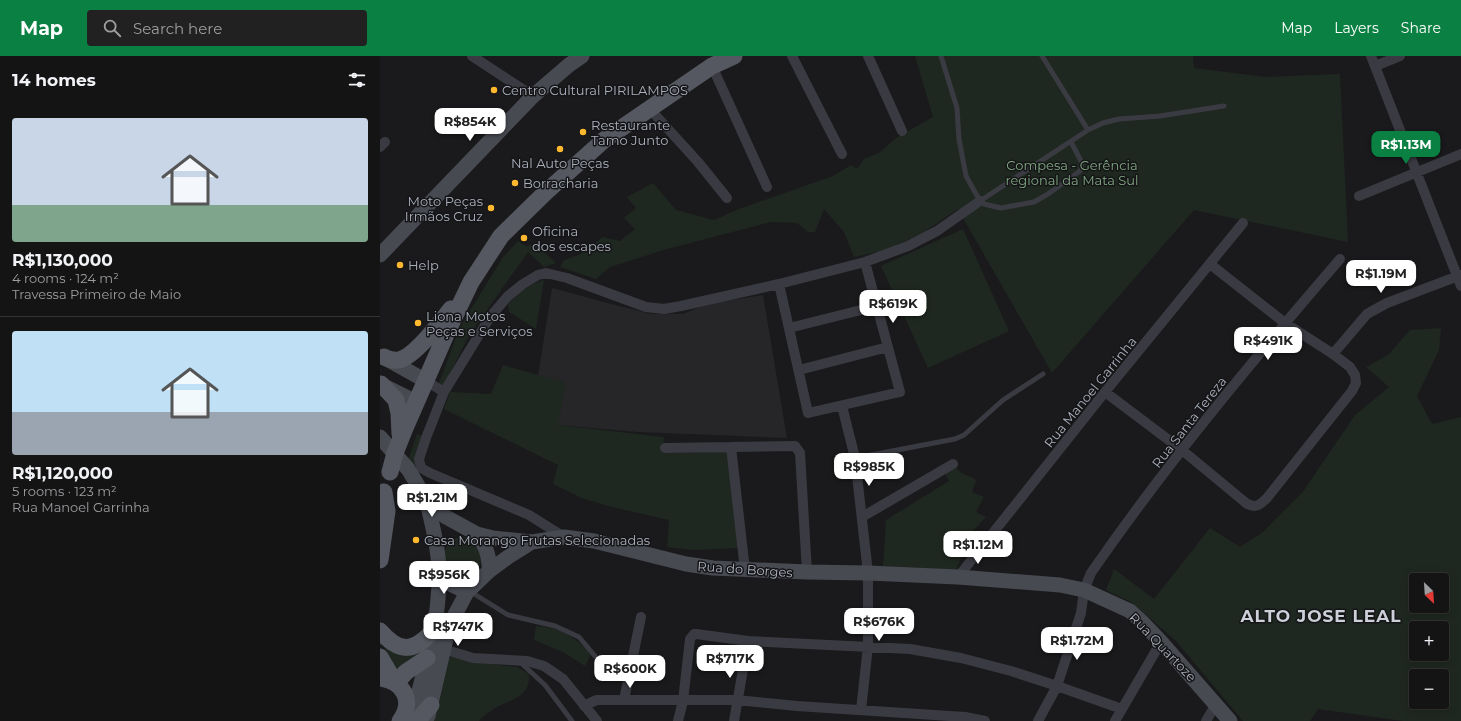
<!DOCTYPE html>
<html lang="en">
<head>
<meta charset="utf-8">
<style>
	body { margin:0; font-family:Montserrat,sans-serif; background:#212122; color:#f1f3f6; height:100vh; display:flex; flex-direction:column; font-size:15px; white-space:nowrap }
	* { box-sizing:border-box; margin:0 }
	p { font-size:13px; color:#9d9ea0 }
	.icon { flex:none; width:22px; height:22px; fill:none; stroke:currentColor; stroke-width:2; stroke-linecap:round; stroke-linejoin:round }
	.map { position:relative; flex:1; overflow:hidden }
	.details { display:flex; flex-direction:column; background:#141415; width:380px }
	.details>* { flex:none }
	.needle { width:26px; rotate:155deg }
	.tools { position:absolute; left:1029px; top:517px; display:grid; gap:8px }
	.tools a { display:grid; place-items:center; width:40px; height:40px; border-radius:4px; background:#141415; box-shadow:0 2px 10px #0003,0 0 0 1px #333334; font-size:20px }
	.price { position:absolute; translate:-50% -34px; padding:0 9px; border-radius:8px; background:#fff; color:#222; font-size:13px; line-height:26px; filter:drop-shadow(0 1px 2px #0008) }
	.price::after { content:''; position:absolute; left:50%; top:24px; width:12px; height:9px; margin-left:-6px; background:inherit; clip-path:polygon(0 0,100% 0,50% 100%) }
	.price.on { background:#0b8043; color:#fff }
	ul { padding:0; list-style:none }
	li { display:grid; align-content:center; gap:8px; height:212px; padding:0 12px }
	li+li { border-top:1px solid #333334 }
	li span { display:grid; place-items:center; height:124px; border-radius:4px; color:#555 }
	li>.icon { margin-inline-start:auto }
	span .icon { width:72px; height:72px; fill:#fffc; stroke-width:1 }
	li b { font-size:17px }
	h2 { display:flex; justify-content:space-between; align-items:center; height:48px; padding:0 12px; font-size:17px }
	header { display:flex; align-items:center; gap:24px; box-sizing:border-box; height:56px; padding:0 20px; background:#0b8043; color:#fff }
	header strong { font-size:19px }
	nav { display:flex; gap:22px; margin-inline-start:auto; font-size:14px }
	.search { width:280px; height:36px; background:#212122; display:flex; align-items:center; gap:10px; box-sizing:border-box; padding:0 14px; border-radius:4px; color:#9d9ea0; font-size:15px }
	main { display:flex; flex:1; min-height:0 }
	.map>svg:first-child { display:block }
	.built { fill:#262629 }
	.green { fill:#1f2820; fill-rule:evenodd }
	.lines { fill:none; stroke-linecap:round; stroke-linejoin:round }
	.lane { stroke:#3a3b42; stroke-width:5 }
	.street { stroke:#3a3b42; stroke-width:10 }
	.secondary { stroke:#484a52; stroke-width:15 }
	.primary { stroke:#565861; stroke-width:17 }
	.primary-bridge { stroke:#565861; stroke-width:17 }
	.poi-dot { fill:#ffb92f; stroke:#151517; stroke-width:1.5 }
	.labels { text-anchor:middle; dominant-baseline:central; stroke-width:3; stroke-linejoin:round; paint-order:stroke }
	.poi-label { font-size:13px; fill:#abb1bd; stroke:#151517; text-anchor:start }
	.park-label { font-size:13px; fill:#81a984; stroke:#151517 }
	.street-label { font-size:13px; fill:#abb1bd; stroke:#151517 }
	.district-label { font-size:17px; font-weight:bold; letter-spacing:1px; fill:#cdd0d8; stroke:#151517 }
</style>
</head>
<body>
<header>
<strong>Map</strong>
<div class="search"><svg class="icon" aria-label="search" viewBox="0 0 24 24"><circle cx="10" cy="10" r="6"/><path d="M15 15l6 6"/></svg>Search here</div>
<nav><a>Map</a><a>Layers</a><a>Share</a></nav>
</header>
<main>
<section class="details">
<h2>14 homes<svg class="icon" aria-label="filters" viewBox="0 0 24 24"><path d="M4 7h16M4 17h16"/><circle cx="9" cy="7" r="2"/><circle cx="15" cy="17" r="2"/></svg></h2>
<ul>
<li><span style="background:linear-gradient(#c9d6e8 70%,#7fa58c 0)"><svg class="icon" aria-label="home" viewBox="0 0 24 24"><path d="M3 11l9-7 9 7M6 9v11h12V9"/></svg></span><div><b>R$1,130,000</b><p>4 rooms · 124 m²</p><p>Travessa Primeiro de Maio</p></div></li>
<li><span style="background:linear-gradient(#bfe0f5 65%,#9aa5b1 0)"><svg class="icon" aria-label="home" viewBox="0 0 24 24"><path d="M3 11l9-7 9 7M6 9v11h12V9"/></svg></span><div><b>R$1,120,000</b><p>5 rooms · 123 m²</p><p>Rua Manoel Garrinha</p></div></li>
</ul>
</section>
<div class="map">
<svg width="1081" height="665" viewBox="0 0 1081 665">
	<rect width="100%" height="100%" fill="#1a1a1c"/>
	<path class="built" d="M172 232 239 250 272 258H303L327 248 383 239 407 382 258 376 177 369 186 327 158 320Z"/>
	<path class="green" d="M535 0H813L814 12 886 21 960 18 968 186 814 154 672 317 583 162 580 153 575 155 541 178 503 195 474 201 464 176 444 153 435 176H428L417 167 391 166 287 193 230 211 216 223 180 211 184 204 199 199 223 181 240 185 255 173 244 162 256 152 247 141 273 127 296 154 334 164 359 153 453 120 471 109 477 113 484 103 499 97 516 82 553 61Z
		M583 173 629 275 548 312 501 210Z
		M138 185 146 190 155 188 176 207 164 211 148 196 88 281 64 330 59 327 80 271 123 201Z
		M164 224 156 273 129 256 128 248C139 237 149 228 164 224Z
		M1061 272 1059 294 1037 340 1052 368 1081 361V665H1023L938 653 930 665H863L795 584 751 546 726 534 734 513 774 543 830 472 860 491 882 477 922 437 975 359 1009 331 986 311 1008 299 1030 274ZM1036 524H1062V550H1036ZM1036 572H1062V598H1036ZM1036 620H1062V646H1036Z
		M123 309 186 327 178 369 284 381 283 397 347 396 359 492 314 494 287 491 289 464 228 450 202 442 173 428 178 409 64 353 70 336 111 338Z
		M37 378 43 380 34 414 28 405Z
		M576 412C582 419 589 419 596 424L592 436 604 441 596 456 606 461 592 476 581 489V502L576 514 503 510 506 464 569 425 565 418Z
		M64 500a19 19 0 1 1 38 0a19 19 0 1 1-38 0Z
		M156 570C182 572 192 580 211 597L205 610 183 596 154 584Z
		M0 582 43 592V602L17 619Z
		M73 601 95 606 137 611 149 618C149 623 149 629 146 633 140 643 126 646 117 651 110 655 104 659 99 665H53L68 602Z"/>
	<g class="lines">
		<path class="lane" d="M561 0 577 52 579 83 586 120 600 145 604 148 621 152 654 146 668 138 700 115 702 107 691 86
			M662 0 708 74
			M600 145 708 74 723 67 739 63 780 60 844 50
			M475 402 575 383 584 379 623 344 663 318
			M91 536 128 559 175 570 199 581 220 606
			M140 606 165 629 192 665"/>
		<path class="street" d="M92 0 153 40
			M412 0 462 98
			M488 0 522 75
			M991 0 1081 230
			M332 10 387 131
			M995 10 1020 0
			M269 52 318 106 347 142
			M0 91 5 86
			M979 140 1081 98
			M399 228 428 357 520 336 485 206
			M409 272 497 250
			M953 298 987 258 1007 247 1081 219
			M419 314 508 291
			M46 325 64 336
			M725 336 802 394 866 447C875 453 880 449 887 442L972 335 976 327 975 319 970 311 953 298 905 267 830 208
			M462 350 475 402 488 517V590L481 654
			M351 391 365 514
			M285 392 415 390 420 397 427 516
			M482 461 573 408
			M184 481 149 459 50 417 41 412 39 403 46 382 64 336 110 261 128 240 143 228 158 219 166 217 187 222 266 251 284 253 301 250 399 228 485 206 528 190 557 175 600 145
			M578 521 725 336 863 167
			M63 593 93 602 147 605 164 610 183 623 217 665
			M244 644 261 561
			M204 650 212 646 217 644H357L417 650 585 661 605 665
			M298 665 303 645 310 583 314 578H316L368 585 530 593 581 602 631 615 677 630 742 653
			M354 665 368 585
			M658 665 677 630 701 557 704 534 711 517C787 407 873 304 960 203
			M735 665 781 586
			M826 665 836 648"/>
		<path class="secondary" d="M0 199 153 40 189 9 202 0
			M5 302 46 325
			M4 330 36 346
			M0 381 28 413 47 445 66 461 97 478 113 482 152 486
			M97 478C106 489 110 501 109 515
			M59 517 70 528 87 536
			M48 660 69 570 87 536 109 515 128 501 152 486 184 481 214 485 306 508 333 512 427 516 488 517 578 521 680 529 704 534 750 555 762 566 781 586 850 665
			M31 665C43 617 60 568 59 518 59 493 52 469 47 445"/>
		<path class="primary" d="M4 301C8 303 14 305 19 304 34 301 61 266 71 253
			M1 328 16 344 19 357 20 378
			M15 397 25 372 67 276 91 226 121 180 166 136 224 84 332 10 354 0
			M0 504 7 455 4 436
			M0 575C20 598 34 596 54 574
			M0 601 14 625
			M0 622C23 625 35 645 20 665
			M16 627 26 616 47 602
			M37 665 51 649"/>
		<path class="primary-bridge" d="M10 416 15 397"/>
	</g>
	<g class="poi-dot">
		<circle cx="114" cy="34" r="4"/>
		<circle cx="203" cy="76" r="4"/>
		<circle cx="180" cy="93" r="4"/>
		<circle cx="135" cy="127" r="4"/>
		<circle cx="111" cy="152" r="4"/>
		<circle cx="144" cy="182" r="4"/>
		<circle cx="20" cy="209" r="4"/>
		<circle cx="38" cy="267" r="4"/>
		<circle cx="36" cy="484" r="4"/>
	</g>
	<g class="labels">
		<g class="poi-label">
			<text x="122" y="34">Centro Cultural PIRILAMPOS</text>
			<text x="211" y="69">Restaurante<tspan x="211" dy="15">Tamo Junto</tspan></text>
			<text x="180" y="107" text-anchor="middle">Nal Auto Peças</text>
			<text x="143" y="127">Borracharia</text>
			<text x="103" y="145" text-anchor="end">Moto Peças<tspan x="103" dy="15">Irmãos Cruz</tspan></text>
			<text x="152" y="175">Oficina<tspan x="152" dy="15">dos escapes</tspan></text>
			<text x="28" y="209">Help</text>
			<text x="46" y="260">Liona Motos<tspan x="46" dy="15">Peças e Serviços</tspan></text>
			<text x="44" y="484">Casa Morango Frutas Selecionadas</text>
		</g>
		<g class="park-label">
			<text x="692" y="109">Compesa - Gerência<tspan x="692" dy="15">regional da Mata Sul</tspan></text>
		</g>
		<g class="street-label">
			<text transform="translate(710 336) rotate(-51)">Rua Manoel Garrinha</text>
			<text transform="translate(809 366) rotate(-52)">Rua Santa Tereza</text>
			<text transform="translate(365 513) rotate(4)">Rua do Borges</text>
			<text transform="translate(783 591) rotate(46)">Rua Quartoze</text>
		</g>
		<g class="district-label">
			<text x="941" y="560">ALTO JOSE LEAL</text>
		</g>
	</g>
</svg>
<div class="tools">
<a><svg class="needle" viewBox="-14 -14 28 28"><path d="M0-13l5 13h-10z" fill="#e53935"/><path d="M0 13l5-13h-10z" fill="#9d9ea0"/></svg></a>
<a>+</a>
<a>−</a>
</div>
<b class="price" style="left:90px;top:86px">R$854K</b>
<b class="price on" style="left:1026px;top:109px">R$1.13M</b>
<b class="price" style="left:1001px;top:238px">R$1.19M</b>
<b class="price" style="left:513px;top:268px">R$619K</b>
<b class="price" style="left:888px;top:305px">R$491K</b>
<b class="price" style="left:489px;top:431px">R$985K</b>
<b class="price" style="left:52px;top:462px">R$1.21M</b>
<b class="price" style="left:598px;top:509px">R$1.12M</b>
<b class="price" style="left:64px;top:539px">R$956K</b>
<b class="price" style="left:499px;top:586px">R$676K</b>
<b class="price" style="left:78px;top:591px">R$747K</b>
<b class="price" style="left:697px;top:605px">R$1.72M</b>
<b class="price" style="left:350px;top:623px">R$717K</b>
<b class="price" style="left:250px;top:633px">R$600K</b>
</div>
</main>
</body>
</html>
